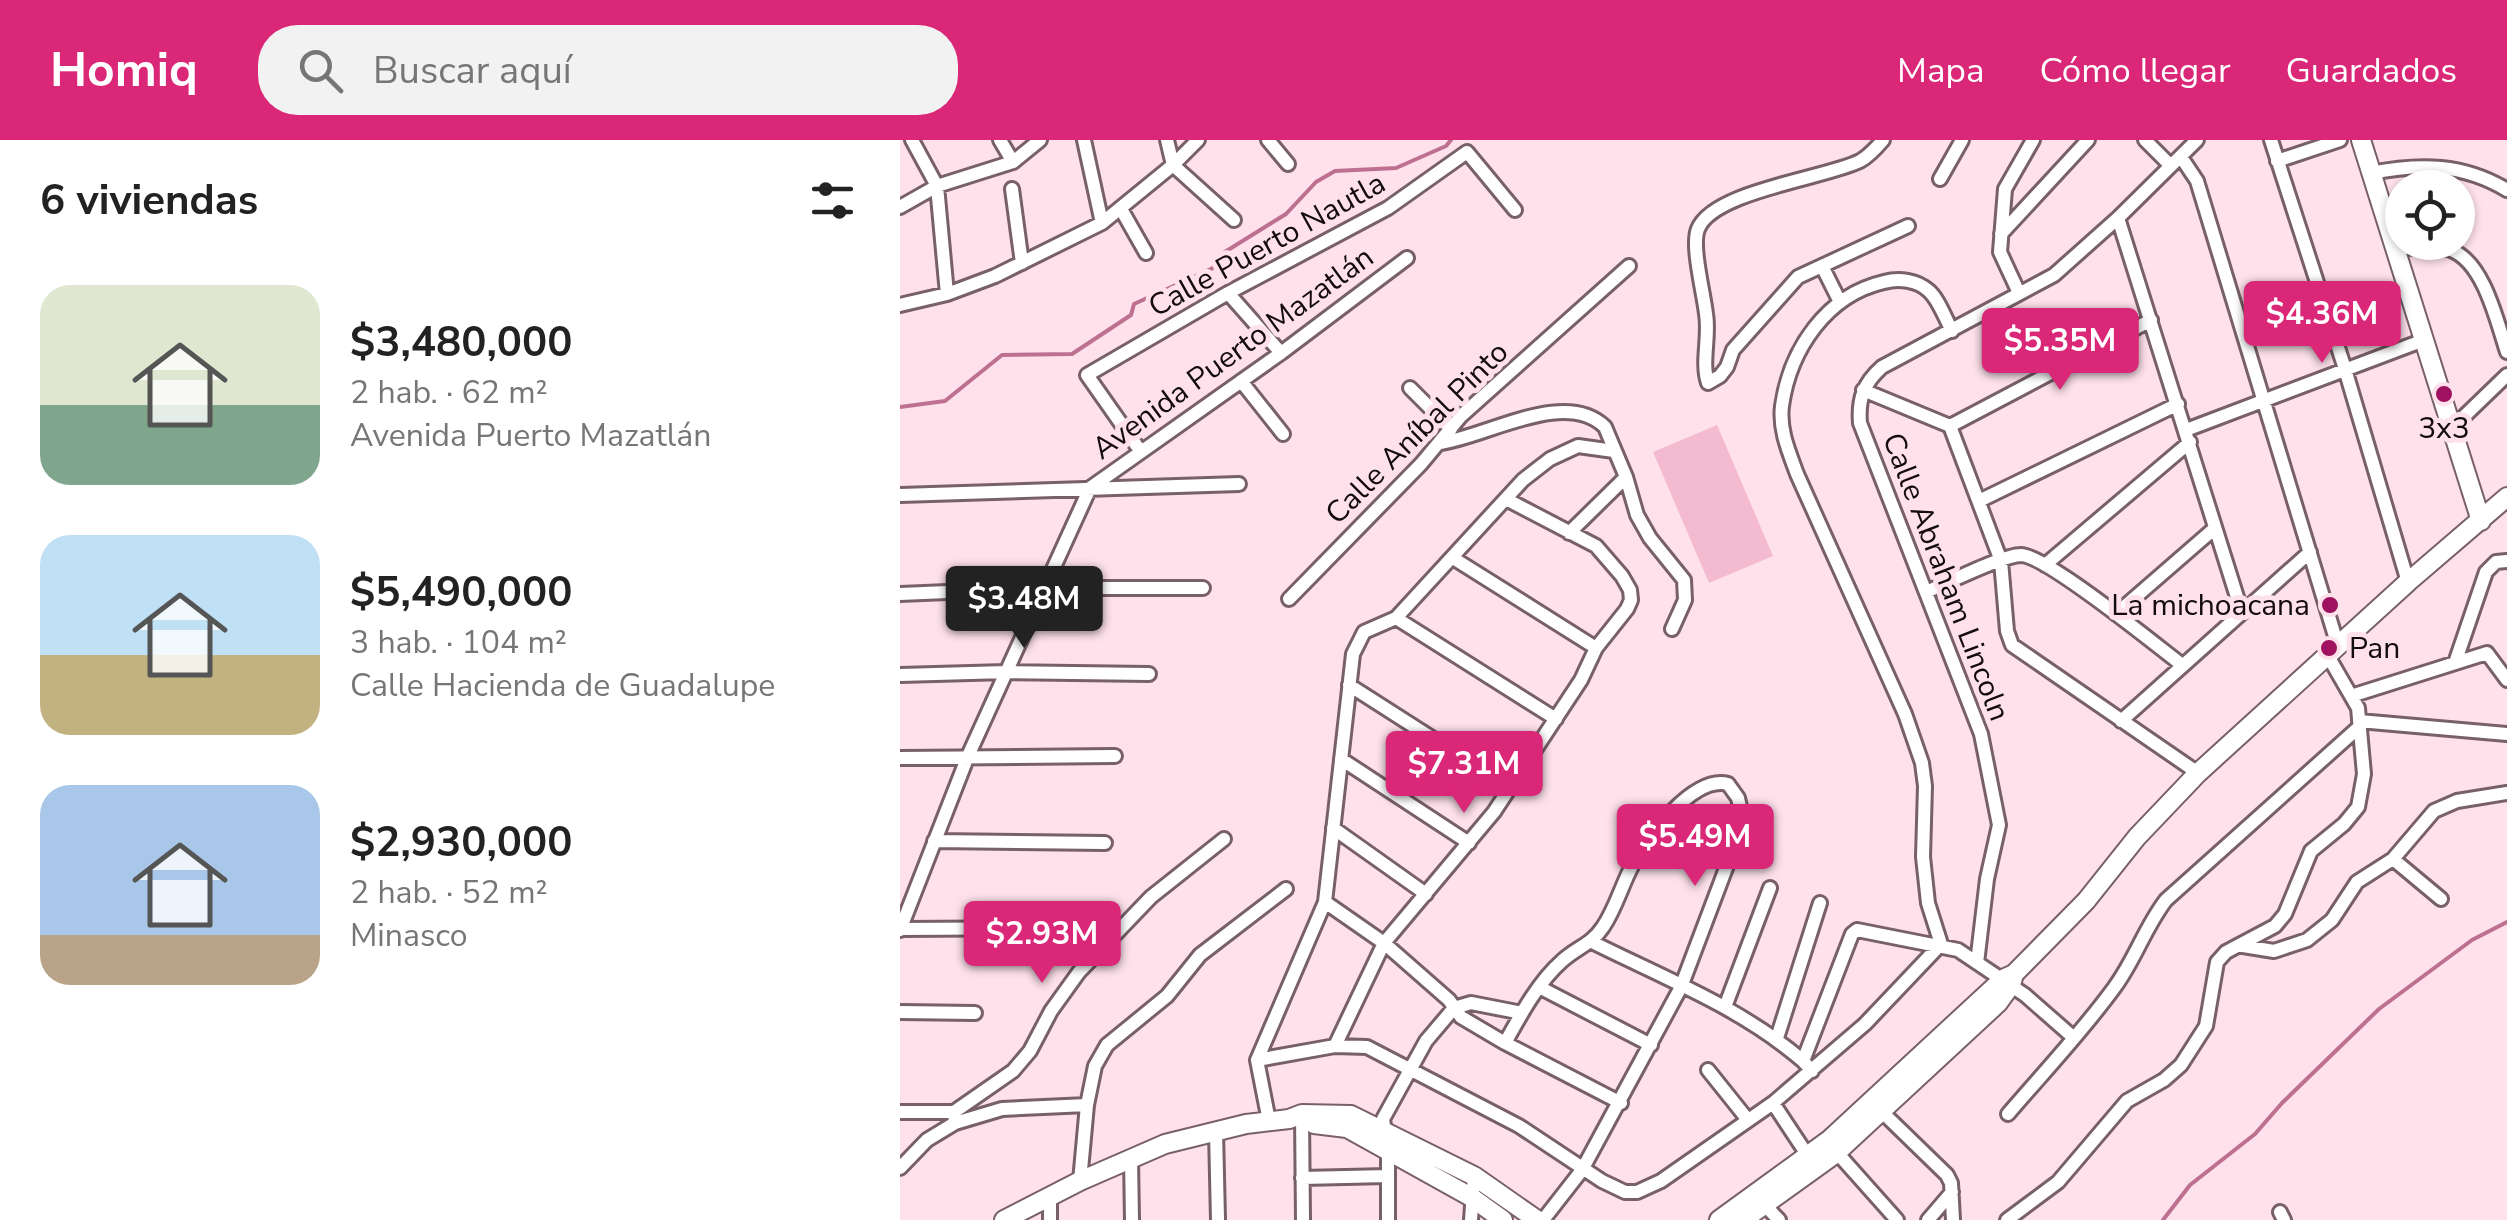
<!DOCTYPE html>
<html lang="es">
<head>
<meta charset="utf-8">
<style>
	body { margin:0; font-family:"Nunito Sans",sans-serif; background:#f2f2f2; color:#222; height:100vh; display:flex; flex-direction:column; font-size:38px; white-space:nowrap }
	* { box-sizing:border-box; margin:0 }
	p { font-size:32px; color:#767676 }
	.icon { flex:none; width:55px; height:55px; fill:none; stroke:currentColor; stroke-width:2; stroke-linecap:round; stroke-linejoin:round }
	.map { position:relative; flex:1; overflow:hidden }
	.drawer { display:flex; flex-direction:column; background:#fff; width:900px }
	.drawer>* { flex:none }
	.fabs { position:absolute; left:1485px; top:30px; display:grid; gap:20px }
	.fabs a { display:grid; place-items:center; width:90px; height:90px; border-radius:50%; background:#fff; box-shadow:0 2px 8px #0004; font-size:50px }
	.price { position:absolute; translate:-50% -85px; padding:0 22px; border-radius:10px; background:#db2777; color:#fff; font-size:32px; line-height:65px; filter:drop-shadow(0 2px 5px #0008) }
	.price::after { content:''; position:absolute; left:50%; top:60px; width:30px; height:22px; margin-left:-15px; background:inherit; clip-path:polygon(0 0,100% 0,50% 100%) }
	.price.current { background:#222; color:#fff }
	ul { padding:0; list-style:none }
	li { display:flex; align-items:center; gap:30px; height:250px; padding:0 40px }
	li span { display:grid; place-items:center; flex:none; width:280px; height:200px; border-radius:30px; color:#555 }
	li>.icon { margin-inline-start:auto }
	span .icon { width:120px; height:120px; fill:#fffc; stroke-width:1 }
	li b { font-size:42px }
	h2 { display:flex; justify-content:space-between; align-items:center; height:120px; padding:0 40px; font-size:42px }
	header { display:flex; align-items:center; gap:60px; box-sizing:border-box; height:140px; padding:0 50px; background:#db2777; color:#fff }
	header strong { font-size:48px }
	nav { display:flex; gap:55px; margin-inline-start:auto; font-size:35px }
	.search { width:700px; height:90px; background:#f2f2f2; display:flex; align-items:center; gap:25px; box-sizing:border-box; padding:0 35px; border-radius:40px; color:#767676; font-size:38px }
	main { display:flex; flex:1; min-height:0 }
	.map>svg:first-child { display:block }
	.green { fill:#f4bad0 }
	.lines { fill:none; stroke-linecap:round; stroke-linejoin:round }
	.stream { stroke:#be7090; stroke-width:4 }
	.street-casing { stroke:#786068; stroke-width:18 }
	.secondary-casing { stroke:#786068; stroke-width:22 }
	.street { stroke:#fff; stroke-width:12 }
	.secondary { stroke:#fff; stroke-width:18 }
	.poi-dot { fill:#9e125f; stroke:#fee1eb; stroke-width:4 }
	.labels { text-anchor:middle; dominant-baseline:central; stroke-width:10; stroke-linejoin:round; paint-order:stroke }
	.street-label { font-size:30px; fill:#140b0e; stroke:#fee1eb }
	.poi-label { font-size:30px; fill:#140b0e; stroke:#fee1eb }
</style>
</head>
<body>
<header>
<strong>Homiq</strong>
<div class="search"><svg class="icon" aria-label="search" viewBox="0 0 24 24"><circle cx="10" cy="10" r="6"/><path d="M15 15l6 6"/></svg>Buscar aquí</div>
<nav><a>Mapa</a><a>Cómo llegar</a><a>Guardados</a></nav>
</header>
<main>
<section class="drawer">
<h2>6 viviendas<svg class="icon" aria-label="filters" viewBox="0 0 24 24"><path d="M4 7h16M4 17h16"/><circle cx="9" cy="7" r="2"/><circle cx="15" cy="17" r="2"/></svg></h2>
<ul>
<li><span style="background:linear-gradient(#dfe7d0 60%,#7fa58c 0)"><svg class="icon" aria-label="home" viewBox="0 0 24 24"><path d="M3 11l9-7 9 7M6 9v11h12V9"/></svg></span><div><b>$3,480,000</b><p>2 hab. · 62 m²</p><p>Avenida Puerto Mazatlán</p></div></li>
<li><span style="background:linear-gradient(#bfe0f5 60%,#c2b280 0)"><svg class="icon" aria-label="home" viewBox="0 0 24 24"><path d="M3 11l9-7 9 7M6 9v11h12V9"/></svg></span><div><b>$5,490,000</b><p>3 hab. · 104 m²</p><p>Calle Hacienda de Guadalupe</p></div></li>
<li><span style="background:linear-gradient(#a9c7e8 75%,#b9a48a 0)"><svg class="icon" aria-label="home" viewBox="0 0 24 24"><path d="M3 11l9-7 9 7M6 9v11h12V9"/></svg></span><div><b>$2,930,000</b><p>2 hab. · 52 m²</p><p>Minasco</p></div></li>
</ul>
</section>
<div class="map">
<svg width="1607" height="1080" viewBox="0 0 1607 1080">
	<rect width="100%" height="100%" fill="#fee1eb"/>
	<path class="green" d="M817 285 873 416 809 443 753 312Z"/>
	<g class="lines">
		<path class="stream" d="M0 267 45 261 102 215 172 214 231 175 234 164 313 128 320 115 386 74 416 42 435 31 496 28 546 6 551 0
			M1263 1080 1290 1045 1355 994 1382 963 1479 869 1572 800 1607 782"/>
		<defs>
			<path id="street" d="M12 0 37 46 47 154
				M100 0 113 22
				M184 0 202 83
				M267 0 273 25 334 80
				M368 0 388 24
				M983 0C977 7 969 16 960 21 926 38 813 51 798 89 791 106 804 154 806 174 810 196 801 222 808 243L820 236 827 227 833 210 898 137 1008 86
				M1245 0 1271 26
				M1371 0 1445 229 1508 442
				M1281 17 1297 41 1438 506
				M1377 21 1440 0
				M1471 33C1520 23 1564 24 1607 50
				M1040 39 1062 0
				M112 49 122 123
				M0 67 37 46 113 22 140 0
				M221 69 246 113
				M1218 78 1342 473
				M1101 94 1188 0
				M1495 109C1512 108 1535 104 1551 110 1584 122 1597 182 1607 212
				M922 126 939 160
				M328 153 381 213
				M1119 153 1100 112 1105 49 1133 0
				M0 165 47 154 95 136 202 83 273 25 298 0
				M341 241 383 294
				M510 248 551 289
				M963 250 1050 286
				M1050 286 1101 421 1107 491 1112 505 1298 633
				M1050 286 1251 180
				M1551 289 1607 235
				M1286 290 1524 200
				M540 303C586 297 665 248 705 287L726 337 737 375 750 398 784 440 785 460 772 489
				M241 312 187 235 328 153 488 68 567 12 615 70
				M0 355 339 344
				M1079 361 1278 264
				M669 393 726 337
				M553 418 696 508
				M1145 425 1290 302
				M1026 452C1046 444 1102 415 1121 415 1147 416 1256 505 1282 525
				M0 454 144 448H303
				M389 459 521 324 561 276 729 126
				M1216 474 1315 388
				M496 478 656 579
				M1555 523 1586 432 1596 422 1607 421
				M0 535 106 532 249 534
				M449 545 610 648
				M1451 556 1587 513 1607 540
				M1221 581 1410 412
				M1459 581 1607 594
				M0 618 215 616
				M441 619 569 703
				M433 688 526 754
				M34 701 205 703
				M1493 719 1541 759
				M425 762 484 803 549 860 561 877 605 903 721 963
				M0 789 172 788
				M0 790 68 616 190 348 381 213 507 118
				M692 802C764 838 842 868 903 921
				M1041 804 1028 763 1023 717 1025 646 1022 623 1005 574 897 334C889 312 879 290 882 266 890 209 927 155 984 142 999 138 1017 140 1029 151 1039 160 1045 178 1052 191
				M1343 806 1374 811 1407 800 1432 780 1457 742 1493 719 1534 671 1557 661 1607 653
				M1077 823 1087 739 1099 685 1081 594 960 283C958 258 964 243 982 227L1154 135 1218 78 1297 0
				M641 848 751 905
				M825 867 870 748
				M0 872 75 873
				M877 898 920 763
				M605 903C620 876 638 842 662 821 676 808 692 804 703 787 716 768 722 744 733 724 748 696 794 635 828 644L838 658 841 671 837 699 781 847 682 1030 643 1080
				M435 906 484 803 594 672 681 540 696 508 727 469 731 460 730 450 722 436 696 406 606 359
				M357 920 435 906 467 907 619 986 702 1041 725 1052H737L761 1041 873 963 965 884 1041 804
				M808 930 848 980
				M912 931 903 921 952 794 957 790 1058 810 1125 855 1174 898
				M873 963 912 1022
				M978 968 1047 1035 1051 1043 1053 1080
				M0 972H54
				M402 974 403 1080
				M1108 974C1144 932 1182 892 1214 848 1235 820 1245 787 1266 760L1458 588
				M369 981 357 920 425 762 453 514 464 492 496 478 623 340 650 319 678 306 714 311
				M55 983 102 969 187 965
				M316 991 318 1080
				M932 1007 997 1080
				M231 1018 232 1080
				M0 1028 27 1000 55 983 54 972 113 931 130 911 151 871 179 832 251 757 324 699
				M402 1038 488 1036
				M180 1041 187 965 195 926 207 905 267 856 300 815 386 749
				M150 1057V1080
				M860 1060 879 1080
				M1380 1072 1384 1080
				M488 1080V1013L483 979 526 901 554 868 571 863 622 873
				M571 1080 574 1036
				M1028 1080 1052 1052
				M1107 1080 1158 1042 1227 961 1264 940 1281 925 1306 886 1317 822 1326 812 1375 786 1385 774 1411 711 1444 684 1458 667 1464 634 1458 568 1428 516"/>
			<path id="secondary" d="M1461 0 1581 381
				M414 984 447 988 571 1057 603 1080
				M104 1080 180 1041 265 1004 346 984 389 979 402 974 451 975 574 1036 637 1080
				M819 1080 929 1000 1103 839 1114 834 1186 761 1237 697 1298 633 1508 442 1607 357
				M843 1080 935 1014 1098 863 1111 845 1114 834"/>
		</defs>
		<use href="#street" class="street-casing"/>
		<use href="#secondary" class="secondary-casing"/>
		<use href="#street" class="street"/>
		<use href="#secondary" class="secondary"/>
	</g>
	<g class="poi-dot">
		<circle cx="1544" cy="254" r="10"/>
		<circle cx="1430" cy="465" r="10"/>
		<circle cx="1429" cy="508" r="10"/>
	</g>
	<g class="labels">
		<g class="street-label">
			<text transform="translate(367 105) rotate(-29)">Calle Puerto Nautla</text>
			<text transform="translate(333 213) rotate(-36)">Avenida Puerto Mazatlán</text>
			<text transform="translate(517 293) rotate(-45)">Calle Aníbal Pinto</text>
			<text transform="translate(1046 437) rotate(69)">Calle Abraham Lincoln</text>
		</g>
		<g class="poi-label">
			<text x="1544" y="288">3x3</text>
			<text x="1410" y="465" text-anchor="end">La michoacana</text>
			<text x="1449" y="508" text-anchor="start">Pan</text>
		</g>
	</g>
</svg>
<div class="fabs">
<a><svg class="icon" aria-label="locate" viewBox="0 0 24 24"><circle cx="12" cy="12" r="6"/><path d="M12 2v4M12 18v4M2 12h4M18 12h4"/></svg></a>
</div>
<b class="price" style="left:1422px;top:226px">$4.36M</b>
<b class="price" style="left:1160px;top:253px">$5.35M</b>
<b class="price current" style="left:124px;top:511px">$3.48M</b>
<b class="price" style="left:564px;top:676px">$7.31M</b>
<b class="price" style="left:795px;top:749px">$5.49M</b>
<b class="price" style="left:142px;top:846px">$2.93M</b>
</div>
</main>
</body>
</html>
